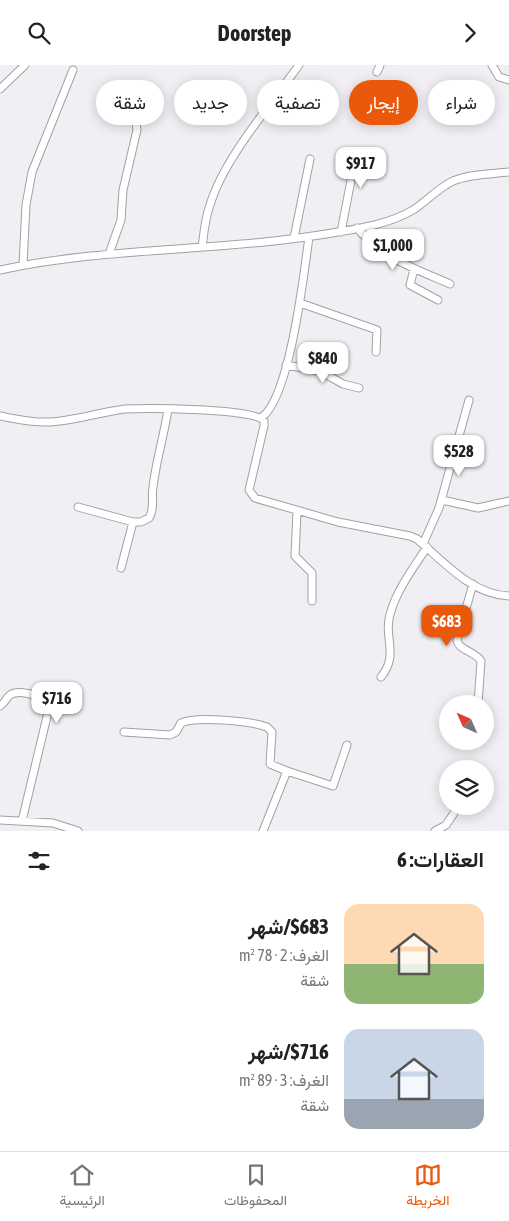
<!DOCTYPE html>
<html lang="ar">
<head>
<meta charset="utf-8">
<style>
	body { margin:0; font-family:"Asap Condensed",Vazirmatn,sans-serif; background:#f2f2f2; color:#222; direction:rtl; height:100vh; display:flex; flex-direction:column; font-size:19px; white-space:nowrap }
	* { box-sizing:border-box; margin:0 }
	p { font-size:16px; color:#767676 }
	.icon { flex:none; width:28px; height:28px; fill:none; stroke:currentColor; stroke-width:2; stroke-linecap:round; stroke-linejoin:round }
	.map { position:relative; height:766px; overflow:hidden; direction:ltr }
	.details { display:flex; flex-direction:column; background:#fff; flex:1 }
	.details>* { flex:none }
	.top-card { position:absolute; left:15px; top:15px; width:480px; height:45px; direction:rtl; display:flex; gap:10px }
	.needle { width:32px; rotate:315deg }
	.controls { position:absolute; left:439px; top:630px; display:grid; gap:10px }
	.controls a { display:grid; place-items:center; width:55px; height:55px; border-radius:50%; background:#fff; box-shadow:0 2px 12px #0003; font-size:25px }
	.price { position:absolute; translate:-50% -42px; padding:0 11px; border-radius:10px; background:#fff; color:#222; font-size:16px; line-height:32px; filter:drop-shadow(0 1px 2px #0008) }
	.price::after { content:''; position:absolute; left:50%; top:30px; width:15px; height:11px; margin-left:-8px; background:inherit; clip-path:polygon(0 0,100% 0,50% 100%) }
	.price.active { background:#ea580c; color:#fff }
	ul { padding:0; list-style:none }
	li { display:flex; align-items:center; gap:15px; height:125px; padding:0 25px }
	li span { display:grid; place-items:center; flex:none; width:140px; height:100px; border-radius:15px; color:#555 }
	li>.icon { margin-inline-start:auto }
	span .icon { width:60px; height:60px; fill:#fffc; stroke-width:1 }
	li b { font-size:21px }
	h2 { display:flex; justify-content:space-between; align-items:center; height:60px; padding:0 25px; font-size:21px }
	.pill { padding:0 18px; border-radius:22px; background:#fff; box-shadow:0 2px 12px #0003; font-size:18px; line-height:45px }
	.pill.active { background:#ea580c; color:#fff }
	header { display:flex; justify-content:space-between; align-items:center; height:65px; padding:0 25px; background:#fff; font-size:22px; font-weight:700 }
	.tab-bar { display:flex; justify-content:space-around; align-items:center; height:70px; border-top:1px solid #e0e0e0; background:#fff; font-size:14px; color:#767676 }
	.tab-bar a { display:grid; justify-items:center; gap:2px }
	.tab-bar .active { color:#ea580c }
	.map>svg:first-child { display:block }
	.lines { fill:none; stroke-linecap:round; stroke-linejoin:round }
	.street-casing { stroke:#a3a0a4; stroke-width:9 }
	.street { stroke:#fff; stroke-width:7 }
</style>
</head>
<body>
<header><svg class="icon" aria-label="forward" viewBox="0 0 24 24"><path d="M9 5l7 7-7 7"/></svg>Doorstep<svg class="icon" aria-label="search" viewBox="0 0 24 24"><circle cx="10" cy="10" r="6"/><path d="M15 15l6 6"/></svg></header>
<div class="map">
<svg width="509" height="766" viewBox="0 0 509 766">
	<rect width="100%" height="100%" fill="#f2eff4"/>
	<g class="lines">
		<defs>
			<path id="street" d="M492 0 499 12 509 15
				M377 7 380 0
				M0 24 25 0
				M340 95 353 105 341 167
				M357 163C382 193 416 204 450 219
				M294 173 310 94
				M202 182C204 168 205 153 210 140 224 93 271 40 299 0
				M109 189 121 155 123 125 137 65 136 58 127 47
				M23 200 26 140 32 107 73 5
				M414 204 410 220 438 235
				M0 205C111 181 226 187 338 167 363 163 391 158 413 145 427 136 438 123 453 116 470 109 491 109 509 107
				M300 238 377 265 376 287
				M286 300 320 306 343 319 359 323
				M0 351C16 354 33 358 49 357 75 356 99 347 125 344 144 343 256 343 264 356V361L249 425 255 433 338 457 410 471 417 474C443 496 472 530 509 531
				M262 352C290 332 304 208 309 172
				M442 435 478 443 509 436
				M78 442 133 457H141L149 453C155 444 151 433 153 422 156 396 164 371 168 344
				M297 447 295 491 312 508V536
				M423 479 439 443 469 335
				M121 503 133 457
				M473 519 457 575C459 586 475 586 481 596L478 639
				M381 612C400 589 382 571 391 546 398 523 414 502 427 482
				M0 641C5 638 6 633 10 630 18 624 46 631 50 639L22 756
				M445 658H448
				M124 667 170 670 176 667 181 658C196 651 251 656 267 662L272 667 270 699 287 706 263 766
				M287 706 333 721 347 680
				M0 755 53 758 78 766
				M435 766 446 760 454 748"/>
		</defs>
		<use href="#street" class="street-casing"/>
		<use href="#street" class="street"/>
	</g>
</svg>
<div class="controls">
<a><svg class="needle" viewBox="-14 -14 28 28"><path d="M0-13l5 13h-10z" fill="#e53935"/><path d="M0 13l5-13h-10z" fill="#767676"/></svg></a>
<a><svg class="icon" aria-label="layers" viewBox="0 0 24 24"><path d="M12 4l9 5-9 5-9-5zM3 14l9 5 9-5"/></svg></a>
</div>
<b class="price" style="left:361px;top:124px">$917</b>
<b class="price" style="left:393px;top:206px">$1,000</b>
<b class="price" style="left:323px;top:319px">$840</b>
<b class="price" style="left:459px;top:412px">$528</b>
<b class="price active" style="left:447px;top:582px">$683</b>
<b class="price" style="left:57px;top:659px">$716</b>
<div class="top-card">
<a class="pill">شراء</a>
<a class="pill active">إيجار</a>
<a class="pill">تصفية</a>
<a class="pill">جديد</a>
<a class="pill">شقة</a>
</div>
</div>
<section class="details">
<h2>العقارات: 6<svg class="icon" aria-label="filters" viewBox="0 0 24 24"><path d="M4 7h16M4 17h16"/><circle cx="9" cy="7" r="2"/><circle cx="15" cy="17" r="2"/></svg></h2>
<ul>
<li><span style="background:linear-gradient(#ffd9b3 60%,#8fb573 0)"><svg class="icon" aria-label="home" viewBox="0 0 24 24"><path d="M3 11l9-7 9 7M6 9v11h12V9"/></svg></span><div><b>$683/شهر</b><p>الغرف: 2 · 78 m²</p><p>شقة</p></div></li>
<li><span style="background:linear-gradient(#c9d6e8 70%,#9aa5b1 0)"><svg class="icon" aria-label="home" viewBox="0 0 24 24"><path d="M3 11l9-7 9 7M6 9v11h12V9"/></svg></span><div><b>$716/شهر</b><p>الغرف: 3 · 89 m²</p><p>شقة</p></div></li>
</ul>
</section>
<nav class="tab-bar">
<a class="active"><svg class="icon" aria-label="map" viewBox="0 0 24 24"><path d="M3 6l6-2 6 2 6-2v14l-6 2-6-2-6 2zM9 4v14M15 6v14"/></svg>الخريطة</a>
<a><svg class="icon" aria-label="saved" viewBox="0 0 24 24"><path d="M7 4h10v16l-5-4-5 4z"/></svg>المحفوظات</a>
<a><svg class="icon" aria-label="home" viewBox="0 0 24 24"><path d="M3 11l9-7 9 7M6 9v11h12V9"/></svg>الرئيسية</a>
</nav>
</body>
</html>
